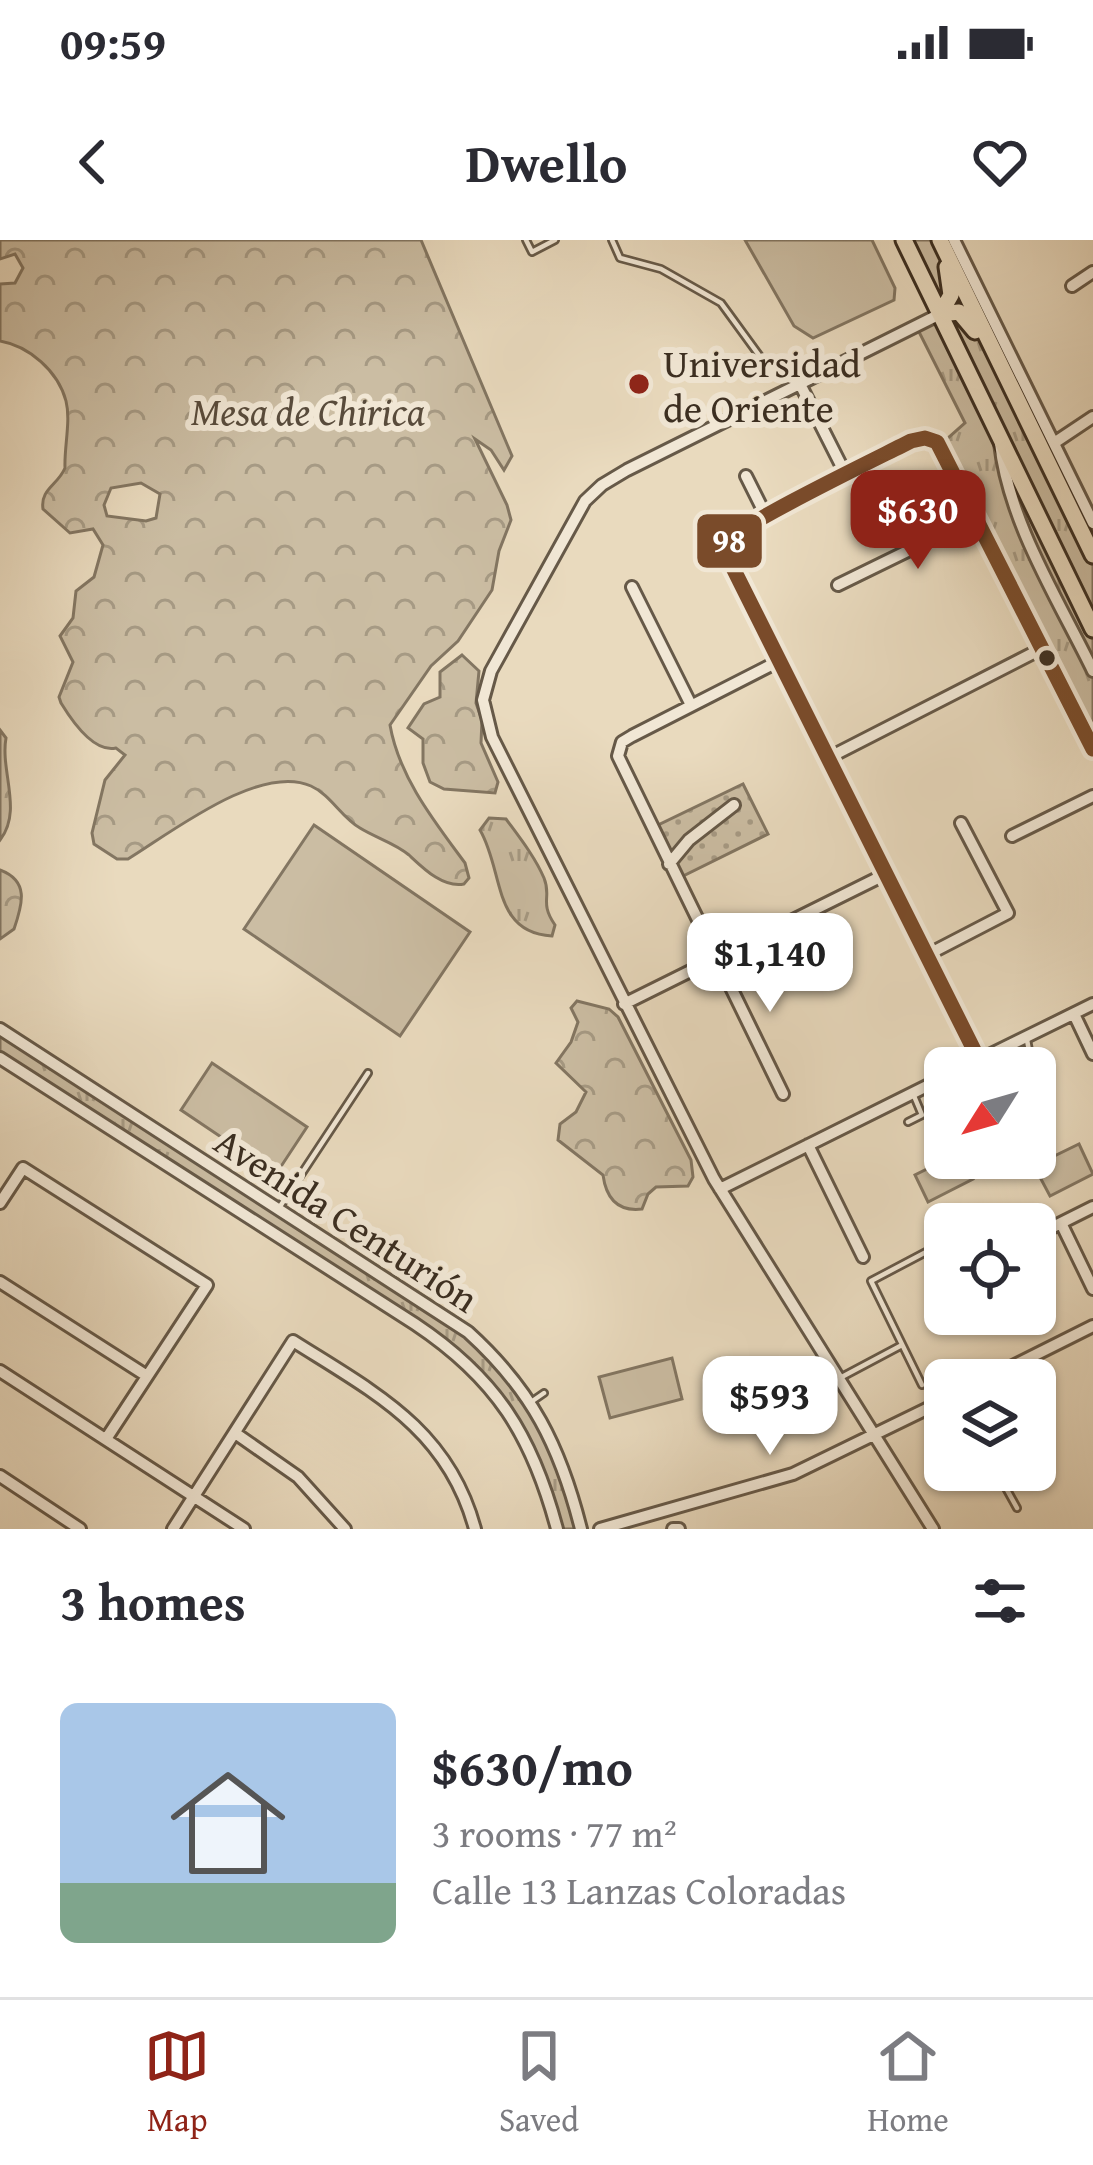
<!DOCTYPE html>
<html lang="en">
<head>
<meta charset="utf-8">
<style>
	body { margin:0; font-family:"Gentium Book Plus",serif; background:#f2f2f3; color:#2b2b33; height:100vh; display:flex; flex-direction:column; font-size:45px; white-space:nowrap }
	* { box-sizing:border-box; margin:0 }
	p { font-size:39px; color:#7c7c81 }
	.icon { flex:none; width:66px; height:66px; fill:none; stroke:currentColor; stroke-width:2; stroke-linecap:round; stroke-linejoin:round }
	.map { position:relative; height:1289px; overflow:hidden }
	.sheet { display:flex; flex-direction:column; background:#fff; flex:1 }
	.sheet>* { flex:none }
	.needle { width:78px; rotate:233deg }
	.fabs { position:absolute; left:924px; top:807px; display:grid; gap:24px }
	.fabs a { display:grid; place-items:center; width:132px; height:132px; border-radius:18px; background:#fff; box-shadow:0 3px 9px #0004; font-size:60px }
	.price { position:absolute; translate:-50% -102px; padding:0 27px; border-radius:24px; background:#fff; color:#222; font-size:39px; line-height:78px; filter:drop-shadow(0 3px 6px #0008) }
	.price::after { content:''; position:absolute; left:50%; top:72px; width:36px; height:27px; margin-left:-18px; background:inherit; clip-path:polygon(0 0,100% 0,50% 100%) }
	.price.current { background:#8f2418; color:#fff }
	ul { padding:0; list-style:none }
	li { display:flex; align-items:center; gap:36px; height:300px; padding:0 60px }
	li+li { border-top:3px solid #e1e1e2 }
	li span { display:grid; place-items:center; flex:none; width:336px; height:240px; border-radius:18px; color:#555 }
	li>.icon { margin-inline-start:auto }
	span .icon { width:144px; height:144px; fill:#fffc; stroke-width:1 }
	li b { font-size:51px }
	h2 { display:flex; justify-content:space-between; align-items:center; height:144px; padding:0 60px; font-size:51px }
	.status { display:flex; justify-content:space-between; align-items:center; height:84px; padding:0 60px; background:#fff; direction:ltr }
	.status svg { height:33px; fill:currentColor }
	header { display:flex; justify-content:space-between; align-items:center; height:156px; padding:0 60px; background:#fff; font-size:54px; font-weight:700 }
	.dock { display:flex; justify-content:space-around; align-items:center; height:168px; border-top:3px solid #e1e1e2; background:#fff; font-size:33px; color:#7c7c81 }
	.dock a { display:grid; justify-items:center; gap:6px }
	.dock .current { color:#8f2418 }
	.map>svg:first-child { display:block }
	.grass { fill:url(#grass-tufts); stroke:#837662; stroke-width:3; fill-rule:evenodd }
	.forest { fill:url(#forest-crowns); stroke:#837662; stroke-width:3; fill-rule:evenodd }
	.park { fill:url(#park-dots); stroke:#837662; stroke-width:3 }
	.pitch { fill:#cbbda3; stroke:#837662; stroke-width:3 }
	.lines { fill:none; stroke-linecap:round; stroke-linejoin:round }
	.lane-casing { stroke:#665948; stroke-width:10 }
	.street-casing { stroke:#665948; stroke-width:16 }
	.primary-casing { stroke:#3b2e21; stroke-width:21 }
	.lane { stroke:#f1e7d5; stroke-width:4.5 }
	.street { stroke:#f1e7d5; stroke-width:10 }
	.primary { stroke:#e9dabe; stroke-width:15 }
	.bus-1-casing { stroke:#f1e7d5; stroke-width:24 }
	.bus-1 { stroke:#7a4b2a; stroke-width:15 }
	.poi-dot { fill:#8f2418; stroke:#f1e7d5; stroke-width:4.5 }
	.bus-dot { fill:#3b2e21; stroke:#f1e7d5; stroke-width:4.5 }
	.labels { text-anchor:middle; dominant-baseline:central; stroke-width:12; stroke-linejoin:round; paint-order:stroke }
	.poi-label { font-size:39px; fill:#3b2e21; stroke:#f1e7d5; text-anchor:start }
	.park-label { font-size:39px; font-style:italic; fill:#584b3b; stroke:#f1e7d5 }
	.street-label { font-size:39px; fill:#3b2e21; stroke:#f1e7d5 }
	.line-badge { stroke:#f1e7d5; stroke-width:4.5 }
	.badge-label { font-size:33px; text-anchor:middle; font-weight:bold; fill:#fff }
</style>
</head>
<body>
<div class="status"><b>09:59</b><svg viewBox="0 0 49 12"><path d="M0 12V9h3v3zM5 12V6h3v6zM10 12V3h3v9zM15 12V0h3v12zM26 1h20v11H26zM47 4h2v5h-2z"/></svg></div>
<header><svg class="icon" aria-label="back" viewBox="0 0 24 24"><path d="M15 5l-7 7 7 7"/></svg>Dwello<svg class="icon" aria-label="heart" viewBox="0 0 24 24"><path d="M12 20l-8-8c-3-5 5-10 8-4 3-6 11-1 8 4z"/></svg></header>
<div class="map">
<svg width="1093" height="1289" viewBox="0 0 1093 1289">
	<defs>
		<pattern id="grass-tufts" width="24" height="20" patternUnits="userSpaceOnUse" patternTransform="scale(3)"><rect width="24" height="20" fill="#cbbda3"/><path d="M3 7l-1-3M5 7V3M7 7l1-3M15 17l-1-3M17 17v-4M19 17l1-3" fill="none" stroke="#a69a84"/></pattern>
		<pattern id="forest-crowns" width="20" height="18" patternUnits="userSpaceOnUse" patternTransform="scale(3)"><rect width="20" height="18" fill="#cbbda3"/><path d="M2 6a3 3 0 1 1 6 0M12 15a3 3 0 1 1 6 0" fill="none" stroke="#a69a84"/></pattern>
		<pattern id="park-dots" width="8" height="8" patternUnits="userSpaceOnUse" patternTransform="scale(3)"><rect width="8" height="8" fill="#cbbda3"/><path d="M2 2h.1M6 6h.1" fill="none" stroke="#a69a84" stroke-width="1.8" stroke-linecap="round"/></pattern>
	</defs>
	<rect width="100%" height="100%" fill="#e9dabe"/>
	<filter id="stains"><feTurbulence type="fractalNoise" baseFrequency=".00167" numOctaves="4"/><feColorMatrix values="0 0 0 0 .2 0 0 0 0 .09 0 0 0 0 .02 0 0 0 .5 -.17"/></filter>
	<radialGradient id="worn" r=".72"><stop offset=".6" stop-color="#630" stop-opacity="0"/><stop offset="1" stop-color="#630" stop-opacity=".3"/></radialGradient>
	<path class="grass" d="M904 0H954L1093 283V507L940 205 965 183 916 86 939 75ZM944 10 995 126 971 83 942 71 950 43Z
		M489 578 506 579C520 598 535 617 544 638 552 657 539 662 555 685L552 696C492 693 504 631 480 590Z
		M0 789 468 1092 535 1168 581 1289H557L536 1221 462 1118 0 818Z"/>
	<path class="forest" d="M0 0H421L512 216 504 230 491 210 475 199 507 265 511 280 499 311 492 350 458 401 431 426 390 485C399 537 434 581 465 623L469 638 464 644C443 648 424 629 409 615 395 603 376 598 360 588 341 577 331 555 311 546 260 523 172 592 128 619H117L94 604 92 593 105 540 125 515 116 508C94 513 72 481 61 463L59 457 73 422 60 396 73 378 76 351 94 337 103 305 93 289 70 293 43 269C40 249 58 245 65 228 64 207 71 181 66 161 58 131 29 106 0 101V44L15 43 23 28 15 14 0 19ZM141 243 160 254 156 278 146 281 107 276 104 265 111 248Z
		M462 415 479 431 476 463 482 480 481 503 498 542 495 553 444 549 430 542 423 523V499L408 488 424 464 440 457V432Z
		M0 490 6 498C0 531 23 571 0 600Z
		M0 630C29 641 23 663 14 689L0 699Z
		M577 761 609 769 618 777 691 920 693 937 688 946 656 947 648 954 642 969C617 972 606 957 603 935L558 900 560 884 576 872 586 852 556 823 571 802 578 782 571 768Z"/>
	<path class="park" d="M743 544 768 594 677 639 652 588Z"/>
	<path class="pitch" d="M745 0H872L895 48 894 60 813 98 794 86Z
		M314 585 470 692 400 796 244 689Z
		M212 823 307 887 276 934 181 870Z
		M1079 904 1093 934 1050 956 1034 926Z
		M949 918H963L973 939 928 962 915 935Z
		M672 1118 682 1159 610 1178 599 1137Z"/>
	<g class="lines">
		<defs>
			<path id="lane" d="M526 0 532 12 555 0
				M612 0 620 18 661 29 721 63 772 133
				M1026 828 1031 821 1027 800
				M908 882 922 875 914 856
				M279 968 368 833
				M1027 1119 1049 1161
				M838 1139 902 1105
				M922 1145 871 1041 926 1012
				M531 1162 544 1153
				M996 1230 1017 1268"/>
			<path id="street" d="M954 0 1093 283
				M1072 46 1093 32
				M800 144 846 235
				M1000 203C1009 283 1058 359 1093 431
				M1054 203 1093 177
				M746 236 766 276
				M838 345 977 277
				M632 347 691 465
				M779 421 632 496 622 502 618 516 783 854
				M828 518 1043 408
				M1012 596 1093 556
				M669 624 689 600 734 565
				M927 715 1008 673 961 583
				M624 764 886 634
				M1074 774 1093 814
				M0 789 468 1092C532 1150 560 1206 581 1289
				M0 818 415 1084C496 1138 532 1195 557 1289
				M979 820 733 328C729 319 723 310 729 301 738 285 884 215 911 201L925 198 937 202 1093 509
				M963 828 1093 764
				M808 905 863 1017
				M720 949 945 837
				M0 963 23 928 207 1045 106 1199
				M1061 983 1093 1049
				M1035 996 1093 967
				M0 1042 147 1136
				M0 1131 244 1289
				M985 1140 1093 1086
				M235 1193 298 1237 345 1289
				M0 1236 80 1289
				M173 1289 293 1101C375 1153 448 1189 475 1289
				M600 1289 793 1234 945 1160
				M673 1289H679
				M933 1289 714 939 492 497 483 460 491 431 585 261 602 245 627 230 940 74"/>
			<path id="primary" d="M904 0 1093 389
				M940 0 1093 315
				M940 74 959 72 975 91
				M940 74 951 55 947 27"/>
		</defs>
		<use href="#lane" class="lane-casing"/>
		<use href="#street" class="street-casing"/>
		<use href="#primary" class="primary-casing"/>
		<use href="#lane" class="lane"/>
		<use href="#street" class="street"/>
		<use href="#primary" class="primary"/>
		<defs>
			<path id="bus-1" d="M979 820 733 328C729 319 723 310 729 301 738 285 884 215 911 201L925 198 937 202 1093 509"/>
		</defs>
		<use href="#bus-1" class="bus-1-casing"/>
		<use href="#bus-1" class="bus-1"/>
	</g>
	<circle class="poi-dot" cx="639" cy="144" r="12"/>
	<circle class="bus-dot" cx="1047" cy="418" r="10"/>
	<g class="labels">
		<g class="poi-label">
			<text x="663" y="122">Universidad<tspan x="663" dy="45">de Oriente</tspan></text>
		</g>
		<g class="park-label">
			<text x="308" y="170">Mesa de Chirica</text>
		</g>
		<g class="street-label">
			<text transform="translate(347 979) rotate(33)">Avenida Centurión</text>
		</g>
	</g>
	<rect class="line-badge" x="695" y="272" width="69" height="58" rx="12" fill="#7a4b2a"/>
	<g class="badge-label">
		<text x="729" y="312">98</text>
	</g>
	<rect width="100%" height="100%" filter="url(#stains)"/>
	<rect width="100%" height="100%" fill="url(#worn)"/>
</svg>
<div class="fabs">
<a><svg class="needle" viewBox="-14 -14 28 28"><path d="M0-13l5 13h-10z" fill="#e53935"/><path d="M0 13l5-13h-10z" fill="#7c7c81"/></svg></a>
<a><svg class="icon" aria-label="locate" viewBox="0 0 24 24"><circle cx="12" cy="12" r="6"/><path d="M12 2v4M12 18v4M2 12h4M18 12h4"/></svg></a>
<a><svg class="icon" aria-label="layers" viewBox="0 0 24 24"><path d="M12 4l9 5-9 5-9-5zM3 14l9 5 9-5"/></svg></a>
</div>
<b class="price current" style="left:918px;top:332px">$630</b>
<b class="price" style="left:770px;top:775px">$1,140</b>
<b class="price" style="left:770px;top:1218px">$593</b>
</div>
<section class="sheet">
<h2>3 homes<svg class="icon" aria-label="filters" viewBox="0 0 24 24"><path d="M4 7h16M4 17h16"/><circle cx="9" cy="7" r="2"/><circle cx="15" cy="17" r="2"/></svg></h2>
<ul>
<li><span style="background:linear-gradient(#a9c7e8 75%,#7fa58c 0)"><svg class="icon" aria-label="home" viewBox="0 0 24 24"><path d="M3 11l9-7 9 7M6 9v11h12V9"/></svg></span><div><b>$630/mo</b><p>3 rooms · 77 m²</p><p>Calle 13 Lanzas Coloradas</p></div></li>
</ul>
</section>
<nav class="dock">
<a class="current"><svg class="icon" aria-label="map" viewBox="0 0 24 24"><path d="M3 6l6-2 6 2 6-2v14l-6 2-6-2-6 2zM9 4v14M15 6v14"/></svg>Map</a>
<a><svg class="icon" aria-label="saved" viewBox="0 0 24 24"><path d="M7 4h10v16l-5-4-5 4z"/></svg>Saved</a>
<a><svg class="icon" aria-label="home" viewBox="0 0 24 24"><path d="M3 11l9-7 9 7M6 9v11h12V9"/></svg>Home</a>
</nav>
</body>
</html>
